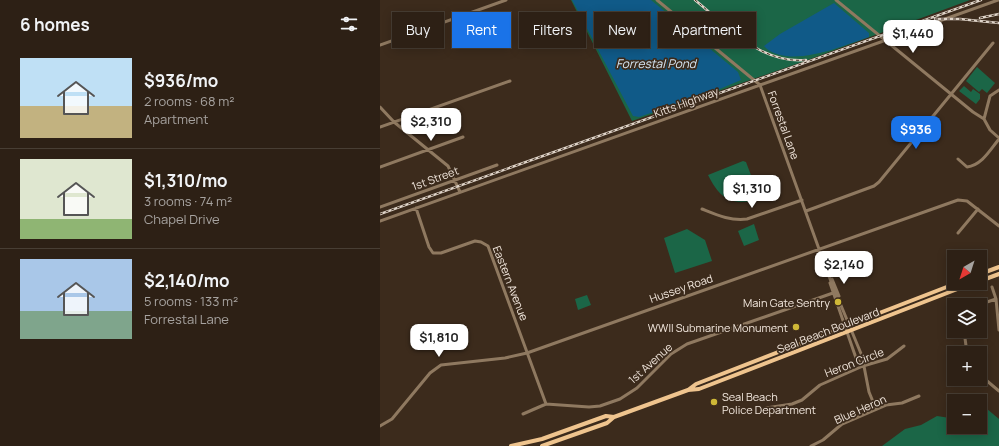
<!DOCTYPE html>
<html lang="en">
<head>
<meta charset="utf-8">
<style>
	body { margin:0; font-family:Manrope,sans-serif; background:#392d22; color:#f1f3f6; height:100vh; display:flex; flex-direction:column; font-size:15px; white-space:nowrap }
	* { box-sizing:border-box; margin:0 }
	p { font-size:13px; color:#a7a3a0 }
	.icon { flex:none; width:22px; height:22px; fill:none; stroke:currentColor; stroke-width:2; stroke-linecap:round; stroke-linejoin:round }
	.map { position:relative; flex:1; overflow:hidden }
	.sheet { display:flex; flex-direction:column; background:#2d2015; width:380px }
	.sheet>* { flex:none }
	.banner { position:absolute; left:12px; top:12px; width:380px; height:36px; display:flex; gap:8px }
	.needle { width:26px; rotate:219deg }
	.fabs { position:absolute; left:567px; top:250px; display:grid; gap:8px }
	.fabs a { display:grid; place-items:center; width:40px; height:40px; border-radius:0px; background:#2d2015; box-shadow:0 2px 10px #0003,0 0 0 1px #483e34; font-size:20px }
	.price { position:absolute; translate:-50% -34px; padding:0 9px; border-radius:8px; background:#fff; color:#222; font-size:13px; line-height:26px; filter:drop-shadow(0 1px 2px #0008) }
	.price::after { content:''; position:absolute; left:50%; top:24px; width:12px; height:9px; margin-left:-6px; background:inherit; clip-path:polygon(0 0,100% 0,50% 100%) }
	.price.active { background:#1a73e8; color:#fff }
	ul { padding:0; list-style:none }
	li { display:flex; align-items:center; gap:12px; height:100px; padding:0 20px }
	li+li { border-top:1px solid #483e34 }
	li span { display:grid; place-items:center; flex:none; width:112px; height:80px; border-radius:0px; color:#555 }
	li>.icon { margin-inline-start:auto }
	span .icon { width:48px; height:48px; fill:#fffc; stroke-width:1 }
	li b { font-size:17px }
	h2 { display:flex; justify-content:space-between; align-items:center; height:48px; padding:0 20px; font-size:17px }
	.pill { padding:0 14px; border-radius:0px; background:#2d2015; box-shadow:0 2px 10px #0003,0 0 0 1px #483e34; font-size:14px; line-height:36px }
	.pill.active { background:#1a73e8; color:#fff }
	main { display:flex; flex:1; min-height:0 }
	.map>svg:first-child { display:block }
	.green { fill:#1b6647 }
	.water { fill:#105a88 }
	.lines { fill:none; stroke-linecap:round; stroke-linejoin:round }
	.minor { stroke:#8f7960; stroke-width:3 }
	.major { stroke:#efc48e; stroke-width:4 }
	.rail-casing { stroke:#dfd4c9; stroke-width:2.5 }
	.rail { stroke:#3c2b1c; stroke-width:1; stroke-dasharray:3; stroke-linecap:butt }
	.poi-dot { fill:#cfb837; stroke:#3c2b1c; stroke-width:1.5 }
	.labels { text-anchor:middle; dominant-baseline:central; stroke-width:3.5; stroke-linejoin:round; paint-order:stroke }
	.street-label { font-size:11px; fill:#f2e7dd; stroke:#3c2b1c }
	.poi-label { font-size:11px; fill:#f2e7dd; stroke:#3c2b1c; text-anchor:end }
	.water-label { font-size:12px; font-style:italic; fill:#d4e5f3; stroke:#3c2b1c }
</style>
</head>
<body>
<main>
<section class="sheet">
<h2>6 homes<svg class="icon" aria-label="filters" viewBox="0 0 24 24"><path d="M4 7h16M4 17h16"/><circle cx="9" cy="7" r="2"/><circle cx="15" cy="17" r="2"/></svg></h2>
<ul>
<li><span style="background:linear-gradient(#bfe0f5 60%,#c2b280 0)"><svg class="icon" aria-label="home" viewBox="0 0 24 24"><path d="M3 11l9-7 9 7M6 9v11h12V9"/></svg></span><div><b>$936/mo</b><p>2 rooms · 68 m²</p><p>Apartment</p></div></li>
<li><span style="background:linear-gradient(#dfe7d0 75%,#8fb573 0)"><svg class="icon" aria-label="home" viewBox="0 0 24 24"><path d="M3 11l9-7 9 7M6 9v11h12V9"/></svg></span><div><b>$1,310/mo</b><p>3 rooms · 74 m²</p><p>Chapel Drive</p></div></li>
<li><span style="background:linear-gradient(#a9c7e8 65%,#7fa58c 0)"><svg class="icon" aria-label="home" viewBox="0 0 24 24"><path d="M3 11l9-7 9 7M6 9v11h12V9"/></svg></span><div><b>$2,140/mo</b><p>5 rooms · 133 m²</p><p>Forrestal Lane</p></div></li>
</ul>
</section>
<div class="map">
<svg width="619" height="446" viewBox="0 0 619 446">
	<rect width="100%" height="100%" fill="#3c2b1c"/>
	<path class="green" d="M191 0H590L425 61 252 121Z
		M597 67 615 83 607 93 602 89 599 92 586 81Z
		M584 86 591 92 593 89 600 94V99L596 104 579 91Z
		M363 161 366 162 380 199C352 207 340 199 328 175Z
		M374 224 379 240 364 246 358 231Z
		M307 229 325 240 332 261 295 273 284 238Z
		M207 295 211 305 198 310 195 299Z
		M600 403 619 419V446H502L525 429 541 425 557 416 570 418 574 413V427H581L582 429 583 427H600Z"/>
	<path class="water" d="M192 0H271L358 72 361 80 335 91 259 117 253 116Z
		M454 3 489 33V37C462 46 413 68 387 49L384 46 400 34Z"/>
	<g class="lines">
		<path class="minor" d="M277 0 380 85 448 274 482 356 489 392 496 409
			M456 0 593 112 604 119
			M0 45 126 0
			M619 90 610 96 604 119 610 130 619 138
			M0 107 14 122 68 166 80 192
			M0 127 130 81
			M578 159 587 167C602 165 610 150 619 139
			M0 167 83 137
			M0 207 117 165
			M36 208 49 247 53 253H61L95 241 101 242 108 246 166 404
			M322 209C337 215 350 221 367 219L422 200
			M426 211 494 186 499 182 613 43
			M0 221 618 0
			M578 233 598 209
			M452 279 459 296
			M450 283 476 358 483 366
			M612 287 616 299 619 330
			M598 305 616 299
			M584 331 587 353
			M600 375 619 391
			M386 408 412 404 422 400 440 385 483 366 507 359 524 346
			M143 414 166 404 209 407 220 406 240 399 257 388 291 354 307 344 453 293
			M0 426 12 419 50 373 61 365 125 358 147 353 578 200 587 201 619 226
			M431 446 443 440 462 424 506 405 522 403 539 396"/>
		<path class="major" d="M600 274 619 267
			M600 281 619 274
			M308 390 319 389 593 283
			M131 446 162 439 226 416 234 417
			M162 446 227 423 234 417 308 390 316 384 577 283"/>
		<defs>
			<path id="rail" d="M315 0C347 26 380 64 426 60
				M600 18 619 14
				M555 19H580L619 23
				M0 214 601 0"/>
		</defs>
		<use href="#rail" class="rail-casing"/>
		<use href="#rail" class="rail"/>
	</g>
	<g class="poi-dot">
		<circle cx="458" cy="302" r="4"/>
		<circle cx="416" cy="327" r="4"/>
		<circle cx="334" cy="402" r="4"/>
	</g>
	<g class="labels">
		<g class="street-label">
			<text transform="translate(306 102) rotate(-20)">Kitts Highway</text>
			<text transform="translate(404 125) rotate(70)">Forrestal Lane</text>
			<text transform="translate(55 178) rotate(-20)">1st Street</text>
			<text transform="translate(131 283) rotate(69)">Eastern Avenue</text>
			<text transform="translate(301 288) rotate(-19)">Hussey Road</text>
			<text transform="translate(448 330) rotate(-21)">Seal Beach Boulevard</text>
			<text transform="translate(474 362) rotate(-21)">Heron Circle</text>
			<text transform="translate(270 363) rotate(-42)">1st Avenue</text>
			<text transform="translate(480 409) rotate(-24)">Blue Heron</text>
		</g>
		<g class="poi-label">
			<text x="450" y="302">Main Gate Sentry</text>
			<text x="408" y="327">WWII Submarine Monument</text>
			<text x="342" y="396" text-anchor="start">Seal Beach<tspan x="342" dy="13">Police Department</tspan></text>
		</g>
		<g class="water-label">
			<text x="276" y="63">Forrestal Pond</text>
		</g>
	</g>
</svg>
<div class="fabs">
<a><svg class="needle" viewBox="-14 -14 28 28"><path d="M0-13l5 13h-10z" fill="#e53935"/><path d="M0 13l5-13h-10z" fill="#a7a3a0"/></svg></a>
<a><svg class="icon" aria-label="layers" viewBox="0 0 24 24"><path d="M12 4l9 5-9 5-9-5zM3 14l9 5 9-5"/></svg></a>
<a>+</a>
<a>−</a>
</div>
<b class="price" style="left:533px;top:54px">$1,440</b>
<b class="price" style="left:51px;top:142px">$2,310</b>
<b class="price active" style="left:536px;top:150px">$936</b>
<b class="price" style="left:372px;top:209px">$1,310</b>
<b class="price" style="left:464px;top:285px">$2,140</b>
<b class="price" style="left:59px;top:358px">$1,810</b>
<div class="banner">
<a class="pill">Buy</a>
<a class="pill active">Rent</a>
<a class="pill">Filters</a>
<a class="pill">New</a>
<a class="pill">Apartment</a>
</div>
</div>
</main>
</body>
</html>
